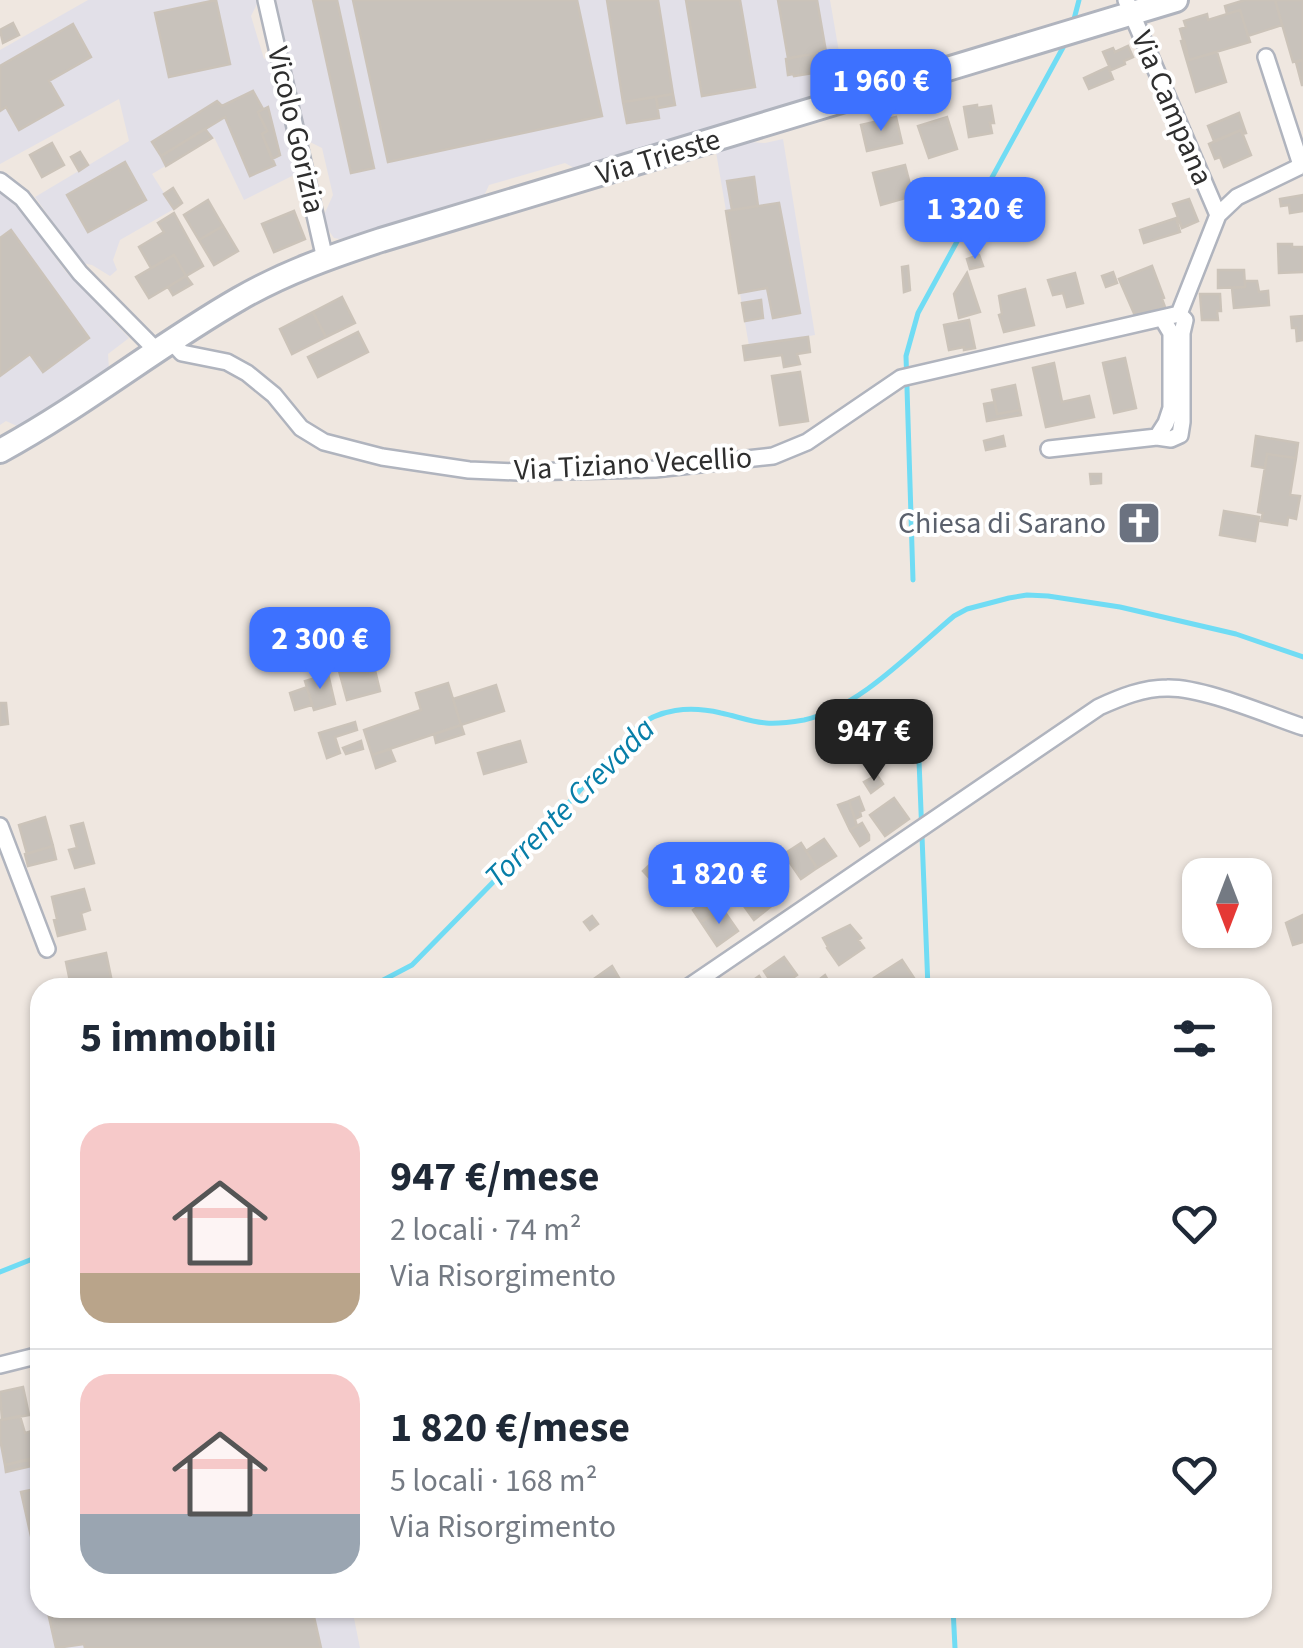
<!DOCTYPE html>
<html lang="it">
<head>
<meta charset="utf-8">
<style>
	body { margin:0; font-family:"Source Sans 3",sans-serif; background:#f6f6f7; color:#1f2937; height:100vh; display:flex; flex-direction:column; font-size:38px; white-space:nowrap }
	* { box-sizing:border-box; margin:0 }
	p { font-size:32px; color:#747a83 }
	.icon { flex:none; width:55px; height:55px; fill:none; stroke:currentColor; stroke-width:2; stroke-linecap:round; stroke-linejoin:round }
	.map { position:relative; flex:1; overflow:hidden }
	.drawer { position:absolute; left:30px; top:978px; width:1242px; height:640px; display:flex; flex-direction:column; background:#fff; border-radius:30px; box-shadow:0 2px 8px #0004 }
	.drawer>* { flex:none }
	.needle { width:65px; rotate:180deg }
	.buttons { position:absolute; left:1182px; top:858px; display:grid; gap:20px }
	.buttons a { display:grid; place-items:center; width:90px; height:90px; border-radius:20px; background:#fff; box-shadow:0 2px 8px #0004; font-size:50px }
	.price { position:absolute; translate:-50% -85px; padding:0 22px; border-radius:20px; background:#3d71ff; color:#fff; font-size:32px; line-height:65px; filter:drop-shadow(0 2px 5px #0008) }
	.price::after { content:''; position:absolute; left:50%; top:60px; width:30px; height:22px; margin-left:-15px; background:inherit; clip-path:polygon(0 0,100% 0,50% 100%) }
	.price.on { background:#222; color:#fff }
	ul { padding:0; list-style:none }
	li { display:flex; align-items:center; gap:30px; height:250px; padding:0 50px }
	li+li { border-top:2px solid #e0e1e3 }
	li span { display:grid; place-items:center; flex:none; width:280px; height:200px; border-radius:30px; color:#555 }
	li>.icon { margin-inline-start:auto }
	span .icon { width:120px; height:120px; fill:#fffc; stroke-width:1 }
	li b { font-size:42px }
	h2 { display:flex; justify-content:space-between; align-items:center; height:120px; padding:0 50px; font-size:42px }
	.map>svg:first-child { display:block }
	.industrial { fill:#e2e0e8 }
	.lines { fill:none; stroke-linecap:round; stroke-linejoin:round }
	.stream { stroke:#70dcf4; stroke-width:5 }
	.building { fill:#c8c2bb; stroke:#cbc3b9; stroke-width:2.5 }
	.street-casing { stroke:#b0b4be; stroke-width:20 }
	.secondary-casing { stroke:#b0b4be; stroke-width:28 }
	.street { stroke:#fff; stroke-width:15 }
	.secondary { stroke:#fff; stroke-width:22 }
	.labels { text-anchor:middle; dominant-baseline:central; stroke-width:8; stroke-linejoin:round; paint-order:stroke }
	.street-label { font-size:30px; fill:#2e2e2e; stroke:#fff }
	.worship-label { font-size:30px; fill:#5b616d; stroke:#fff; text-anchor:end }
	.water-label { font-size:32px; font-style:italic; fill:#077ea8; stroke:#fff }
</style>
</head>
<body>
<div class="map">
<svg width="1303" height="1648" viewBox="0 0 1303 1648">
	<rect width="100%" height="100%" fill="#efe7e0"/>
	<path class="industrial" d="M88 0H259L251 16 264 59 270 55 298 173 244 200 214 137 152 174 174 209 120 240 113 260 117 270 110 276 92 265 82 263 35 197 129 141 119 99 0 164V50Z
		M276 0H830L844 81 840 87 576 169 565 163 489 185 484 196 340 239 334 238 327 228 324 215 333 195 322 148 308 141Z
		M783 139 815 335 749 346 716 152 750 142 765 143Z
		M0 189 23 214 66 272 129 338 108 354 109 369 19 427 6 421 0 425Z
		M0 1439 7 1472 40 1465V1608H352L360 1648H0Z"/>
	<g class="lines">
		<path class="stream" d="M1073 23 1079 0
			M913 580 906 356 918 313 1066 42
			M918 735 928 988
			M368 988 412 965 547 827 635 729C658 708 691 706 721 713 736 716 751 722 766 723 778 724 792 722 804 720 859 708 911 652 954 616L967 609 1009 598 1027 595 1048 596 1120 607 1236 634 1303 657
			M0 1272 40 1256
			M953 1608 955 1648"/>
	</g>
	<path class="building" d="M216 0 230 64 169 77 155 13Z
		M313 0H337L374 168 351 173Z
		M353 0H577L602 116 388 162Z
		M607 0H658L673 94 623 102Z
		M686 0H740L755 87 702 96Z
		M778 0H817L826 52 788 58Z
		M1245 0H1275L1282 25 1248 36 1240 10 1227 14 1225 6Z
		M1275 0H1303V60L1293 62Z
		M1240 10 1250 42 1189 60 1180 29 1186 27 1184 21 1207 14 1208 20Z
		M13 23 19 35 3 43 0 30Z
		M73 24 91 57 49 81 63 105 19 130 6 107 0 111V66Z
		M1184 40 1189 60 1217 52 1226 82 1196 92 1181 41Z
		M1128 46 1133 57 1124 61 1125 64 1111 70 1103 52 1113 48 1115 52Z
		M829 51 832 67 826 68V71L794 76 793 74 788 75 786 59Z
		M1303 60V85H1302L1296 62Z
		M1108 67 1113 79 1089 89 1084 78Z
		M253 91 263 109 258 112 267 131 262 134 275 165 250 176 225 117 161 156 152 142 217 101 222 106Z
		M673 94 675 105 658 108 656 97Z
		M656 97 659 118 627 123 623 102Z
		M977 105V108L991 106 994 123H990L992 133 969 137 964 107Z
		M268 107 280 155 272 159 262 134 267 131 258 112Z
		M1239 113 1246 133 1242 134 1241 130 1214 141 1208 126Z
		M896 117 902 143 867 151 861 125Z
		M947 117 957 149 929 158 918 126Z
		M205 129 212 138 166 166 161 156Z
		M1241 130 1251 155 1224 167 1220 157 1215 159 1209 144Z
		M52 143 64 165 42 177 30 155Z
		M80 152 88 165 79 171 71 157Z
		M125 162 146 200 88 232 67 195Z
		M905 165 913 196 881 205 873 173Z
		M754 177 758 206 732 210 727 181Z
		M173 188 182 203 174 209 164 194Z
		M1303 195V211L1290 213 1289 205 1281 206 1280 199Z
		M1189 199 1198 221 1182 228 1173 204Z
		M208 200 223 226 199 240 184 215Z
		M779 203 800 313 773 318 767 288 739 293 726 211Z
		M294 211 305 239 274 252 262 224Z
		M174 213 203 266 186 276 174 255 151 268 139 247 164 232 158 223Z
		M1176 218 1180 232 1144 243 1140 230Z
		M223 226 238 251 214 265 199 240Z
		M11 230 89 338 43 372 30 354 0 376V238Z
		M1278 244H1292V247H1303V272L1279 273Z
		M174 255 186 276 149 298 136 277Z
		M979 255 983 266 970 269 967 259Z
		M908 266 910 290 904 292 902 267Z
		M1152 266 1164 298 1162 299 1165 307 1136 318 1119 279Z
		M1218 270H1244L1245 287 1218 288Z
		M1113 272 1117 283 1106 287 1102 276Z
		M967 273 980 312 959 318 954 294Z
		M1075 273 1083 303 1067 307 1063 293 1053 295 1048 280Z
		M186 276 192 284 173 295 168 287Z
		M1245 281H1257L1259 292 1268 291 1269 305 1234 308 1232 288 1245 287Z
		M1025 289 1034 325 1004 332 999 315 1002 314 999 296Z
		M1200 294H1220L1221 311H1217L1218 320H1202Z
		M342 297 355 323 326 337 313 312Z
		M761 300 763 318 745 321 742 303Z
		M313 312 326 337 292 354 280 329Z
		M1303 316V340L1297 341 1296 328H1292L1291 317Z
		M969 320 975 348 964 350V347L949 350 944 325Z
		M358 332 368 352 318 377 308 357Z
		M808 337 810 352 797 354 800 364 784 367 782 355 745 360 743 346Z
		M1125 358 1136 408 1114 413 1103 363Z
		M1054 363 1062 402 1089 396 1094 417 1046 427 1033 368Z
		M800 372 808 421 780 425 772 376Z
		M1015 385 1020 410 997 414 992 390Z
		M995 402 997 414 1020 410 1021 415 987 421 984 404Z
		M1003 436 1005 446 986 450 984 441Z
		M1256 436 1298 443 1296 458 1267 454 1265 468 1252 466Z
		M1267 454 1296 458 1290 495 1300 496 1296 519 1288 517 1287 525 1261 521 1263 513 1258 512Z
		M1090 474H1101V483L1091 484Z
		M1224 511 1259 517 1255 541 1220 535Z
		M373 662 380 691 347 700 339 671Z
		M328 674 335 704 314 710 305 681Z
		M448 683 461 725 372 755 364 730 421 710 416 693Z
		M496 685 504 711 461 725 453 699Z
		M307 687 312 705 295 710 290 693Z
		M0 703H6L8 724 0 725Z
		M355 722 357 730 335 737 340 753 327 758 319 733Z
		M461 725 464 734 436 743 434 734Z
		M361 741 363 749 346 754 343 748Z
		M520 741 526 762 484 774 478 753Z
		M390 749 395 761 376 768 372 755Z
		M877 775 883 784 871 793 864 782Z
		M859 797 864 810 860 812 861 816 855 819 849 801Z
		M894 798 909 819 885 836 870 815Z
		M849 801 857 826 850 830 838 805Z
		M45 817 53 846 27 854 19 825Z
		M83 823 94 863 75 868 69 850 77 848 71 826Z
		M862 823 869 835V840L860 846 850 830Z
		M824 839 836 856 817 868 806 851Z
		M801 843 817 868 801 879 784 854Z
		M53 846 56 859 28 866 25 854Z
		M670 846 678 855 653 882 643 871Z
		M749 876 757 887 739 899 732 888Z
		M761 883 775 903 754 920 739 899Z
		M84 889 90 910 81 913 85 929 58 936 54 920 57 919 52 897Z
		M703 903 712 915 701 922 693 910Z
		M722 908 738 931 717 946 701 922Z
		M1303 915V942L1293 945 1286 923Z
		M592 916 598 924 590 930 584 922Z
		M850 925 861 938 858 940 864 948 839 965 827 948 828 947 823 938Z
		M106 953 112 982 103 984V988L71 986 66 962Z
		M784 957 797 975 779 988H775L764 971Z
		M902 960 920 987 880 988 874 978Z
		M612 966 625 988H596L591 981Z
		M825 975 829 982 822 988H814L812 985Z
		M759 976 766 988H742L745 986Z
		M23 1387 29 1415 2 1420 0 1392Z
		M20 1416 25 1433 32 1431 37 1458 5 1465 0 1439V1420Z
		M29 1459 31 1466 6 1472 5 1465Z
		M40 1488V1576L21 1492Z
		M47 1608H312L321 1648H85L84 1644 56 1648Z"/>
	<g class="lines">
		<defs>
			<path id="street" d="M266 0 325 259
				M1126 0 1218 215
				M1266 57 1301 165
				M0 181 22 198 80 273 157 351
				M1162 318 1171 333V408L1166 423 1157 437 1171 439 1180 435 1182 422V333L1185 320 1179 314
				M171 341 182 353 227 362 247 373 274 395 301 428 324 442 382 457 469 470 518 472 655 469 773 456 807 442 901 378 1179 314 1218 215 1237 197 1303 165
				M1049 449 1157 437
				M0 826 47 949
				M687 988 1099 707C1121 697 1143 688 1167 688 1203 687 1267 715 1303 727
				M0 1365 40 1355"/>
			<path id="secondary" d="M0 451C83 406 157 346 239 299 284 273 332 256 381 240L1176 0"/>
		</defs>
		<use href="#street" class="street-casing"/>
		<use href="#secondary" class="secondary-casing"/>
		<use href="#street" class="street"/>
		<use href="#secondary" class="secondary"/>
	</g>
	<defs>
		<symbol id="church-square" viewBox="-11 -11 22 22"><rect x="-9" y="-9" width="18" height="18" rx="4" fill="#6b7280" stroke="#fff"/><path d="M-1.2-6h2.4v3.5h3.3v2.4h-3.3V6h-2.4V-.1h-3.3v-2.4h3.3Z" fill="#fff"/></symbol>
	</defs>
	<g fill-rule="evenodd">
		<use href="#church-square" x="1114" y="498" width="50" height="50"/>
	</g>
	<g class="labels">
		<g class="street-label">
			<text transform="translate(1172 108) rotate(67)">Via Campana</text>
			<text transform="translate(296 130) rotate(77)">Vicolo Gorizia</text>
			<text transform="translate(658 157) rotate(-17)">Via Trieste</text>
			<text transform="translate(633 464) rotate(-3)">Via Tiziano Vecellio</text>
		</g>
		<g class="worship-label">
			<text x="1106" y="523">Chiesa di Sarano</text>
		</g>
		<g class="water-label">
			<text transform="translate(570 803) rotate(-45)">Torrente Crevada</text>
		</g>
	</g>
</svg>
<div class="buttons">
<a><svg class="needle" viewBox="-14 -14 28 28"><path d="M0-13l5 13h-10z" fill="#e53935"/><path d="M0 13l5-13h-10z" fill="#747a83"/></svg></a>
</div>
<b class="price" style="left:881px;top:134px">1 960 €</b>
<b class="price" style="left:975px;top:262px">1 320 €</b>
<b class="price" style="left:320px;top:692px">2 300 €</b>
<b class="price on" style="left:874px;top:784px">947 €</b>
<b class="price" style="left:719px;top:927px">1 820 €</b>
<section class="drawer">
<h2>5 immobili<svg class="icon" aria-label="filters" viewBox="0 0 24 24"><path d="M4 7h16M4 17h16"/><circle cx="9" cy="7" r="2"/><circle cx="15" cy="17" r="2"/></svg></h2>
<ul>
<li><span style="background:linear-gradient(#f6c9c9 75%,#b9a48a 0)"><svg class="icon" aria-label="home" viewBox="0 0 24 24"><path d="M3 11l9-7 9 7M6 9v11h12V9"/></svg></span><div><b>947 €/mese</b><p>2 locali · 74 m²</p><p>Via Risorgimento</p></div><svg class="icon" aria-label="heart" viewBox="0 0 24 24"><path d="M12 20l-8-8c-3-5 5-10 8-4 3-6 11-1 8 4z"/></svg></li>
<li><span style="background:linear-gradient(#f6c9c9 70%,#9aa5b1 0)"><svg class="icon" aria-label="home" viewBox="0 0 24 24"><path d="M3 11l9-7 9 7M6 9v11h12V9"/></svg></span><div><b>1 820 €/mese</b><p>5 locali · 168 m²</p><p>Via Risorgimento</p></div><svg class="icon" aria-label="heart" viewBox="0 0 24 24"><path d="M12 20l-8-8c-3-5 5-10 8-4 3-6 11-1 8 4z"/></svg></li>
</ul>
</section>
</div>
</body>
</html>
